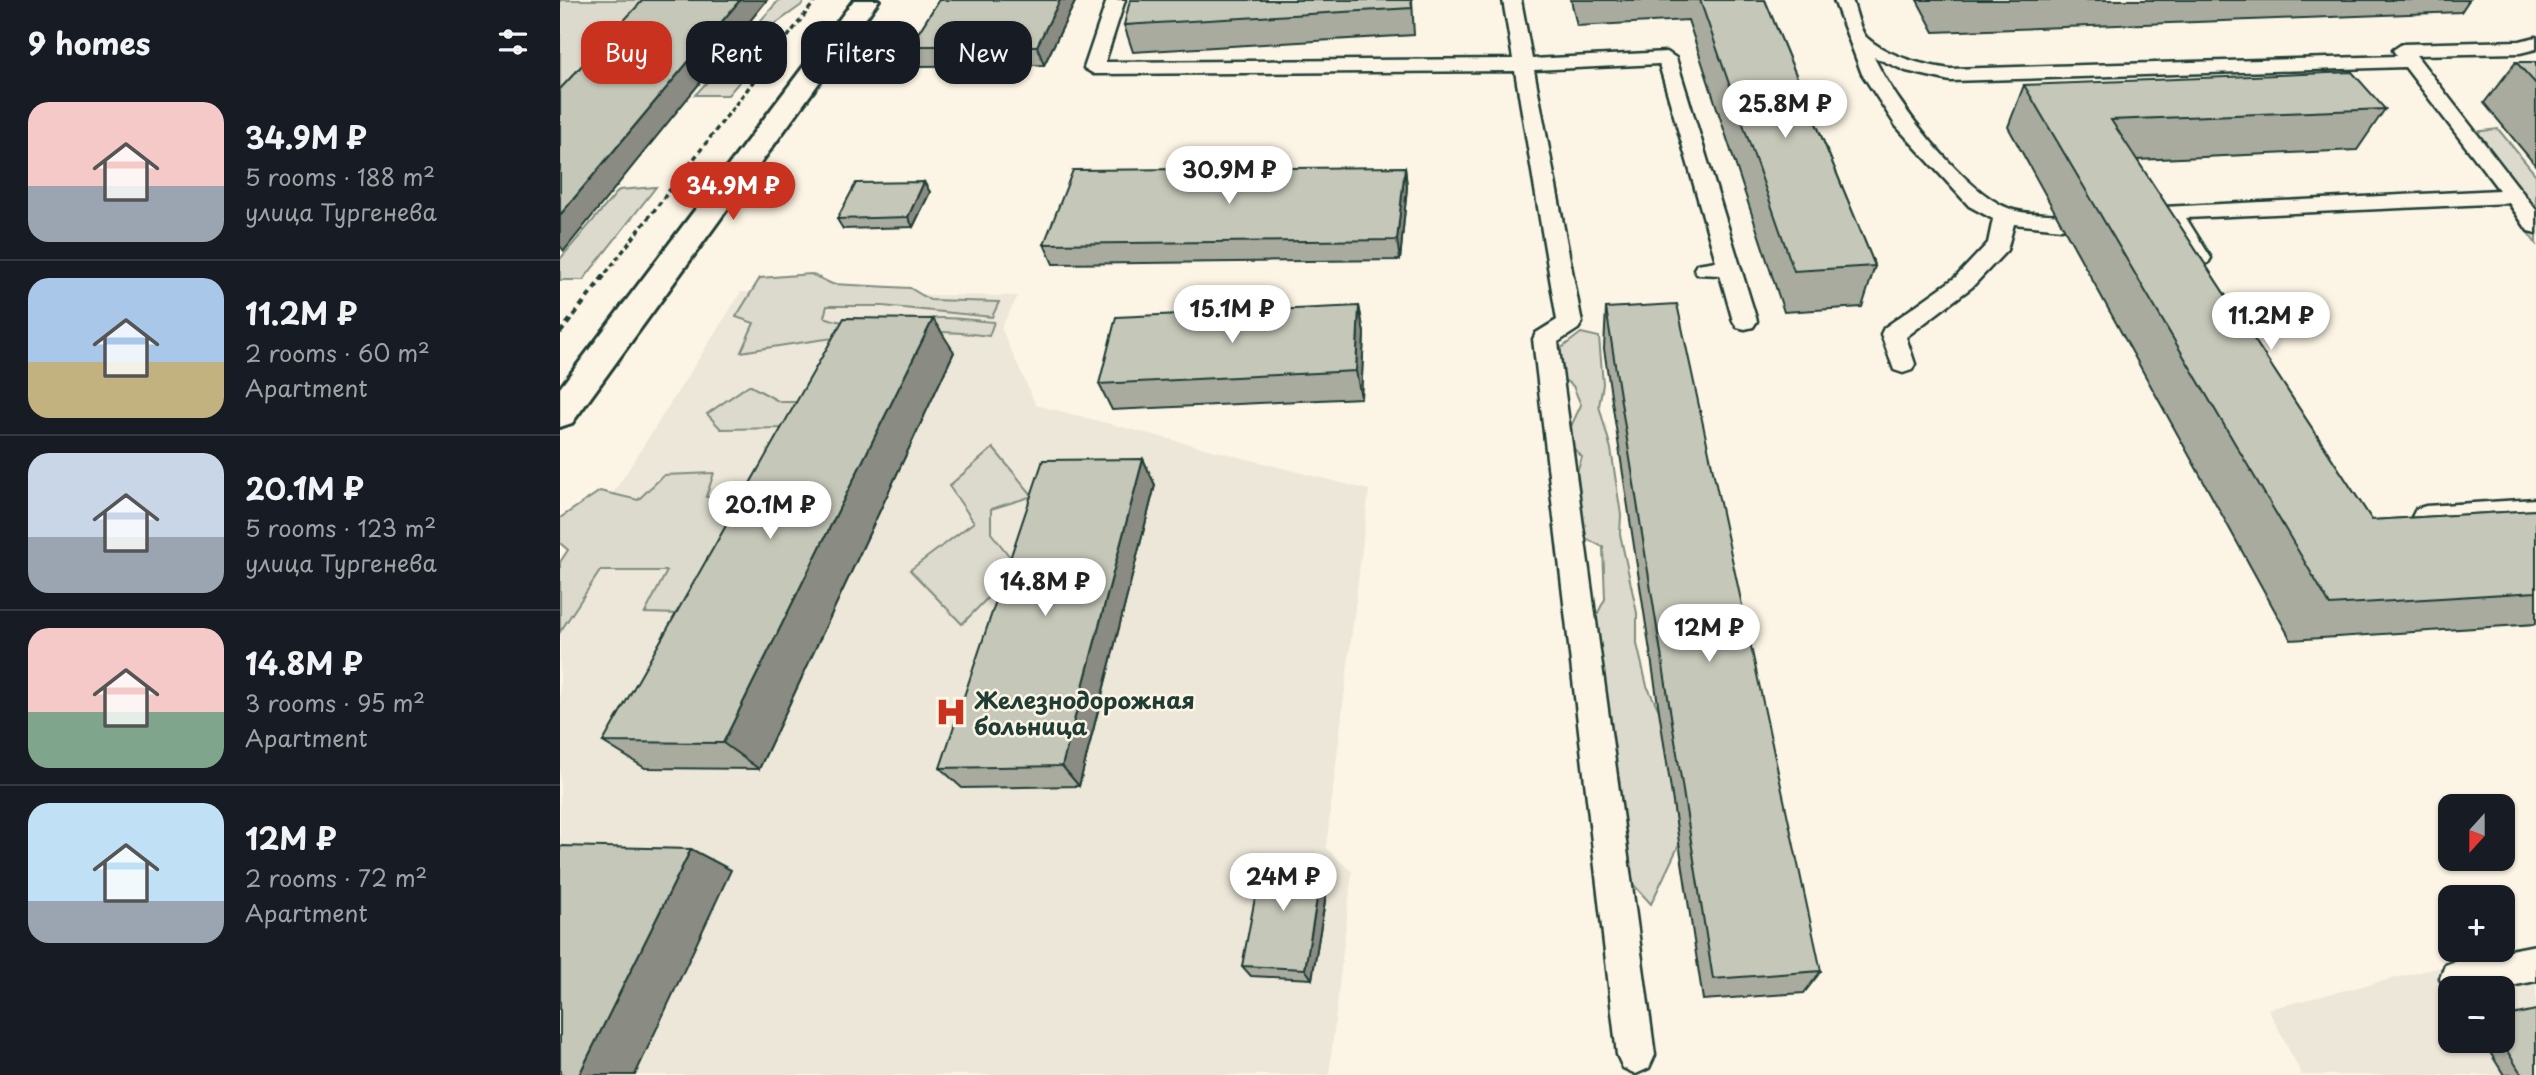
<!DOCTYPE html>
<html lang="en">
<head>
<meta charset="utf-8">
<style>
	body { margin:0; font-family:"Playpen Sans",sans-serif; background:#242831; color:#f1f3f6; height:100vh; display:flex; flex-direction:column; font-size:26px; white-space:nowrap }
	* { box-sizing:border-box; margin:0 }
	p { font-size:23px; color:#9ea1a6 }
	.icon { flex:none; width:38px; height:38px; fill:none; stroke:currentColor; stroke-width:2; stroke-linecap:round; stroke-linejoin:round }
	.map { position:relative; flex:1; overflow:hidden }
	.panel { display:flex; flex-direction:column; background:#171b24; width:560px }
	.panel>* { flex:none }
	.guide { position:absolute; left:21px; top:21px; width:665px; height:63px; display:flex; gap:14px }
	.needle { width:46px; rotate:201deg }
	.buttons { position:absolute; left:1878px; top:794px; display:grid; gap:14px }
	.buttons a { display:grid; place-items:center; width:77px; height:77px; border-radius:14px; background:#171b24; box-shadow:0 2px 5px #0004; font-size:35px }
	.price { position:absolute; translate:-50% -60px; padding:0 16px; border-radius:24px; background:#fff; color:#222; font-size:23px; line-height:46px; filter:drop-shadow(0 2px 4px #0008) }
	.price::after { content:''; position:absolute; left:50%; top:42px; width:21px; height:16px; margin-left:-10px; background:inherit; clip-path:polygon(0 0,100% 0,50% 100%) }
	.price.selected { background:#c8321e; color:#fff }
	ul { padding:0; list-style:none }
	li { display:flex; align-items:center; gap:21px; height:175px; padding:0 28px }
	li+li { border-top:2px solid #363941 }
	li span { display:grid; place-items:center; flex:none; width:196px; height:140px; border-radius:21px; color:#555 }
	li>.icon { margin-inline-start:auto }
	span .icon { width:84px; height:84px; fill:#fffc; stroke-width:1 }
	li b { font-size:30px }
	h2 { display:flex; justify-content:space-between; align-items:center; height:84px; padding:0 28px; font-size:30px }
	.pill { padding:0 24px; border-radius:21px; background:#171b24; box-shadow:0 2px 5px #0004; font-size:24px; line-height:63px }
	.pill.selected { background:#c8321e; color:#fff }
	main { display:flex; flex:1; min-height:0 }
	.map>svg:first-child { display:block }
	.built { fill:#ece7d8; fill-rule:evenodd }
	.green { fill:#dcdacc; stroke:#7e8c80; stroke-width:2 }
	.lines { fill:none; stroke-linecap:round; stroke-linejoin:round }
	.lane-casing { stroke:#1f3d34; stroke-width:5 }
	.secondary-casing { stroke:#1f3d34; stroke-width:6 }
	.path-far1 { stroke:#1f3d34; stroke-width:3.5; stroke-dasharray:5 3.5; stroke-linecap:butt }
	.path { stroke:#1f3d34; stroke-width:4.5; stroke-dasharray:6 5; stroke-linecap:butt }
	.lane { fill:#fcf5e5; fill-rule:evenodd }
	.secondary { fill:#fcf5e5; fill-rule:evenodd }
	.wall { fill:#a9ab9f; stroke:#1f3d34; stroke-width:2 }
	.shaded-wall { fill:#8a8b82; stroke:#1f3d34; stroke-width:2 }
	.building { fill:#c5c7b9; stroke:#1f3d34; stroke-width:2 }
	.labels { text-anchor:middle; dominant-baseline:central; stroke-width:5; stroke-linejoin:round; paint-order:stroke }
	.poi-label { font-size:23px; font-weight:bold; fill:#1f3d34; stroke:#fcf5e5; text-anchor:start }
</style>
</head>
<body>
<main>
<section class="panel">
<h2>9 homes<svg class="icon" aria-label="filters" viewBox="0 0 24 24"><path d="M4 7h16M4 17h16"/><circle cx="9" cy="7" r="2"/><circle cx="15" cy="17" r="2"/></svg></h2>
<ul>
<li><span style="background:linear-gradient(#f6c9c9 60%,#9aa5b1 0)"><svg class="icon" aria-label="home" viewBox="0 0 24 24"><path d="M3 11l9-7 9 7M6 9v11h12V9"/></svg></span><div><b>34.9M ₽</b><p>5 rooms · 188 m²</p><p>улица Тургенева</p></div></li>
<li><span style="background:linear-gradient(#a9c7e8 60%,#c2b280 0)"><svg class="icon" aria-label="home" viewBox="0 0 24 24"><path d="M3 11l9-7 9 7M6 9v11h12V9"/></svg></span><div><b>11.2M ₽</b><p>2 rooms · 60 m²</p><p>Apartment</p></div></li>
<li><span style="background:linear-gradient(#c9d6e8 60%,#9aa5b1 0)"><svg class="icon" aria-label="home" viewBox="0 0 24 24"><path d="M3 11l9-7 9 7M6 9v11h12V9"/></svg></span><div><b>20.1M ₽</b><p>5 rooms · 123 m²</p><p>улица Тургенева</p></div></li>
<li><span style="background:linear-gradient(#f6c9c9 60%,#7fa58c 0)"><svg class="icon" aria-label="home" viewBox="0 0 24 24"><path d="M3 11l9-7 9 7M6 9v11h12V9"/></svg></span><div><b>14.8M ₽</b><p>3 rooms · 95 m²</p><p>Apartment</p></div></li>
<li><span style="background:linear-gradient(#bfe0f5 70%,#9aa5b1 0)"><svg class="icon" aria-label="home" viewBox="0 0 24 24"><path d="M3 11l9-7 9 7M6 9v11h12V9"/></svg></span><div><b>12M ₽</b><p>2 rooms · 72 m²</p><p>Apartment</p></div></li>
</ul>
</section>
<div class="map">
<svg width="1976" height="1075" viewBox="0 0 1976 1075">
	<rect width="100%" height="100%" fill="#fcf5e5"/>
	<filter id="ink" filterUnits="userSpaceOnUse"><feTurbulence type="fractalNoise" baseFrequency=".0143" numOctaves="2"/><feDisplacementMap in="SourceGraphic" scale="14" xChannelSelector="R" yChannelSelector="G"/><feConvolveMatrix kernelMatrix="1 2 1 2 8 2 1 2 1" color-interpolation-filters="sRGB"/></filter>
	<g filter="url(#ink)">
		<path class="built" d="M181 292 458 296 441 328 476 405 809 490 766 848 792 872 769 1075H0V577Z
			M1976 944V1075H1742L1708 1009ZM1890 989H1942V1041H1890Z"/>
		<path class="green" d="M0 0H101L0 108Z
			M219 0H244L243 4 215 24 194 28Z
			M174 53 199 59 168 95H135Z
			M1938 129 1976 175V244L1910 153 1914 132Z
			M96 187 23 280H0V259L59 190Z
			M251 274 272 284 350 288 370 300 439 302 432 317 323 306H267L264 317C301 331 340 321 379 318 397 317 416 321 434 322L429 336C349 324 260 339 181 352L194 323 176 317 200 278Z
			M1021 333 1039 337 1043 384 1039 406 1051 449 1061 515 1060 534 1077 613V644L1087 686 1121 755 1125 832 1091 904 1061 871 1030 628 1045 599 1043 547 1016 533 1011 491 1022 457 1005 439 1021 405 1013 386 996 374 1000 349Z
			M189 385 220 402H241L232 428 161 429 147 414Z
			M433 448 473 496 431 509V533L458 567 402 624 350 570 414 522 389 486Z
			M154 473 146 497 184 494 157 615 85 613 107 571H40L0 632V562L8 550 0 543V518L40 491 78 500 104 475Z"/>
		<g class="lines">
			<defs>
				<path id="lane" d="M547 0H565L545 62 953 59 943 0H961L972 59 1107 52 1116 58 1197 321 1193 327 1185 329 1177 327 1173 321 1160 275 1137 274 1134 269 1137 264 1156 261 1099 64 974 70 1022 323 1018 329 998 342 1095 1055 1089 1068 1076 1074 1063 1068 1057 1055 973 339 976 333 997 320 955 71 534 74 524 68Z
					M1274 0H1292C1296 10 1299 29 1306 37 1327 56 1363 65 1390 69L1837 56 1833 50 1842 44 1960 41 1976 37V49L1960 53 1856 55 1976 210V233L1968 231 1949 203 1626 218 1651 258 1648 263 1640 265 1632 263 1600 212 1603 207 1939 190 1845 67 1390 81 1346 71 1314 57C1333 100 1404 191 1448 208 1463 215 1485 213 1501 215L1509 217 1512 222 1509 227 1501 229 1454 224 1447 250 1412 287 1346 337 1355 364 1352 370 1343 373 1334 370 1321 334 1324 328 1396 277 1428 243 1433 219 1409 206 1336 126 1302 74Z
					M1976 499V521L1866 528 1856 525 1852 517 1856 509 1866 506Z
					M1976 945V981L1936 989H1890V993L1885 991 1880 978 1885 965 1898 960Z"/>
				<path id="secondary" d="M294 0H319L12 423 0 427V388Z"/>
			</defs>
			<use href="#lane" class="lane-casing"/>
			<use href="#secondary" class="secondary-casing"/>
			<path class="path-far1" d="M46 273 256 0"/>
			<path class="path" d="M0 333 47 272"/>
			<use href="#lane" class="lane"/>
			<use href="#secondary" class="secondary"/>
		</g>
		<path class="wall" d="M379 0H516L484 65 360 66 350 46Z
			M852 0 854 35 573 52 564 25Z
			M1011 0H1205L1315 266 1302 307 1224 312 1128 20 1017 26Z
			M1357 0H1909L1901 12 1374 32Z
			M1956 62H1976V166L1924 103Z
			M1464 85 1825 109 1797 150 1577 160 1812 520 1976 510V624L1731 640 1448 127Z
			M845 167 847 187 840 260 493 264 484 244Z
			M364 182 370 192 353 227 283 229 277 219Z
			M799 306 804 333 801 398 552 410 539 384Z
			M1046 308 1261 971 1244 993 1143 1000 1044 349Z
			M394 352 199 769 85 768 43 742Z
			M583 459 595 485 519 786 402 788 380 768Z
			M764 858 770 871 752 979 691 976 682 966Z
			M1923 1041H1942L1976 1075H1944Z"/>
		<path class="shaded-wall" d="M180 0H207L4 251 0 246V215Z
			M500 0H516L484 65 477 46Z
			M845 167 847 187 840 260 837 240Z
			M364 182 370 192 353 227 348 217Z
			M799 306 804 333 801 398 796 371Z
			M373 319 394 352 199 769 163 743Z
			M583 459 595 485 519 786 502 766Z
			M131 849 171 870 75 1075H19Z
			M764 858 770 871 752 979 745 969Z"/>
		<path class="building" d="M83 0H180L0 215V89Z
			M379 0H500L477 46H350Z
			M570 0H851L852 8 564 25Z
			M1140 0H1205L1315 266 1234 271Z
			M1956 62H1976V84Z
			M1792 72 1825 109 1551 120 1812 520 1976 510V592L1770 605 1464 85Z
			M845 167 837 240 484 244 513 170Z
			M364 182 348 217 277 219 296 183Z
			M1117 304 1261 971 1153 979 1046 308Z
			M799 306 796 371 539 384 556 317Z
			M284 318 373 319 163 743 43 742Z
			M583 459 502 766 380 768 483 460Z
			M0 846 131 849 19 1075H0Z
			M703 856 764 858 745 969 682 966Z
			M1976 1010V1075H1962L1941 1041H1942V1017Z"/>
	</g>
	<defs>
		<symbol id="hospital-bare" viewBox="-9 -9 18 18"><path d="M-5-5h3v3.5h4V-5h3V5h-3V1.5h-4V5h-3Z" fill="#c8321e" stroke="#fcf5e5" stroke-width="2.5" paint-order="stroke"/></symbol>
	</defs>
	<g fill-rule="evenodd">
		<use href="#hospital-bare" x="369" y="690" width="44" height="44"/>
	</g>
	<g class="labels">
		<g class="poi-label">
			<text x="414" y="699">Железнодорожная<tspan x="414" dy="26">больница</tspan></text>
		</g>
	</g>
</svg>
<div class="buttons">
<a><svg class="needle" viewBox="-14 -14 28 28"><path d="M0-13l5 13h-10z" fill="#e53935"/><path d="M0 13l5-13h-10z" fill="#9ea1a6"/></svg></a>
<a>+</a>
<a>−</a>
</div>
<b class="price" style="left:1225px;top:140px">25.8M ₽</b>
<b class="price" style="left:669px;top:206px">30.9M ₽</b>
<b class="price selected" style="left:173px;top:222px">34.9M ₽</b>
<b class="price" style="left:672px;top:345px">15.1M ₽</b>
<b class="price" style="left:1711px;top:352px">11.2M ₽</b>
<b class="price" style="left:210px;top:541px">20.1M ₽</b>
<b class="price" style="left:485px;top:618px">14.8M ₽</b>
<b class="price" style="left:1149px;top:664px">12M ₽</b>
<b class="price" style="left:723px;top:913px">24M ₽</b>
<div class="guide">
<a class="pill selected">Buy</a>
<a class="pill">Rent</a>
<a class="pill">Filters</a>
<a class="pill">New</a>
</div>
</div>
</main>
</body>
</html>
